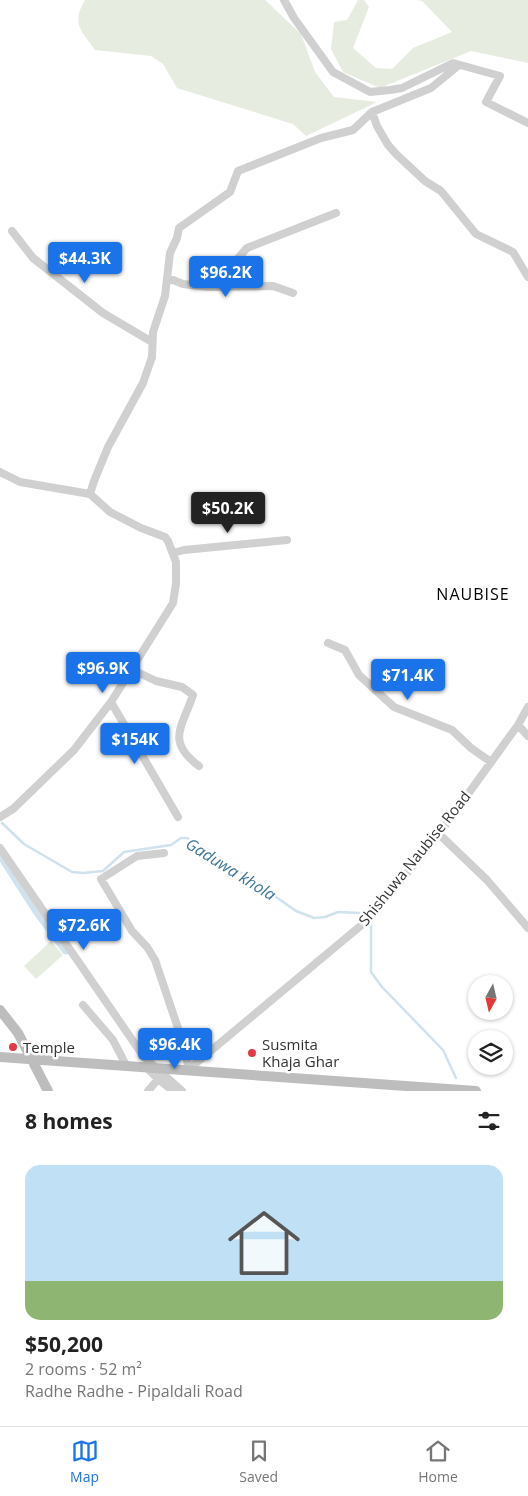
<!DOCTYPE html>
<html lang="en">
<head>
<meta charset="utf-8">
<style>
	body { margin:0; font-family:"Open Sans",sans-serif; background:#f6f6f6; color:#222; height:100vh; display:flex; flex-direction:column; font-size:19px; white-space:nowrap }
	* { box-sizing:border-box; margin:0 }
	p { font-size:16px; color:#767676 }
	.icon { flex:none; width:28px; height:28px; fill:none; stroke:currentColor; stroke-width:2; stroke-linecap:round; stroke-linejoin:round }
	.map { position:relative; height:1091px; overflow:hidden }
	.drawer { display:flex; flex-direction:column; background:#fff; flex:1 }
	.drawer>* { flex:none }
	.needle { width:32px; rotate:188deg }
	.fabs { position:absolute; left:468px; top:975px; display:grid; gap:10px }
	.fabs a { display:grid; place-items:center; width:45px; height:45px; border-radius:50%; background:#fff; box-shadow:0 1px 4px #0004; font-size:25px }
	.price { position:absolute; translate:-50% -42px; padding:0 11px; border-radius:5px; background:#1a73e8; color:#fff; font-size:16px; line-height:32px; filter:drop-shadow(0 1px 2px #0008) }
	.price::after { content:''; position:absolute; left:50%; top:30px; width:15px; height:11px; margin-left:-8px; background:inherit; clip-path:polygon(0 0,100% 0,50% 100%) }
	.price.on { background:#222; color:#fff }
	ul { padding:0; list-style:none }
	li { display:grid; align-content:center; gap:10px; height:265px; padding:0 25px }
	li+li { border-top:1px solid #e0e0e0 }
	li span { display:grid; place-items:center; height:155px; border-radius:15px; color:#555 }
	li>.icon { margin-inline-start:auto }
	span .icon { width:90px; height:90px; fill:#fffc; stroke-width:1 }
	li b { font-size:21px }
	h2 { display:flex; justify-content:space-between; align-items:center; height:60px; padding:0 25px; font-size:21px }
	.tab-bar { display:flex; justify-content:space-around; align-items:center; height:70px; border-top:1px solid #e0e0e0; background:#fff; font-size:14px; color:#767676 }
	.tab-bar a { display:grid; justify-items:center; gap:2px }
	.tab-bar .on { color:#1a73e8 }
	.map>svg:first-child { display:block }
	.green { fill:#e6ecdf }
	.lines { fill:none; stroke-linecap:round; stroke-linejoin:round }
	.stream { stroke:#cfe2ee; stroke-width:2.5 }
	.canal { stroke:#cfe2ee; stroke-width:9 }
	.minor { stroke:#d0d0d0; stroke-width:8 }
	.secondary { stroke:#bdbdbd; stroke-width:10 }
	.poi-dot { fill:#e63946; stroke:#fff; stroke-width:2 }
	.labels { text-anchor:middle; dominant-baseline:central; stroke-width:5; stroke-linejoin:round; paint-order:stroke }
	.street-label { font-size:15px; fill:#333; stroke:#fff }
	.poi-label { font-size:15px; fill:#333; stroke:#fff; text-anchor:start }
	.neighbourhood-label { font-size:16px; letter-spacing:1px; fill:#000; stroke:#fff }
	.water-label { font-size:16px; font-style:italic; fill:#3f7597; stroke:#fff }
</style>
</head>
<body>
<div class="map">
<svg width="528" height="1091" viewBox="0 0 528 1091">
	<rect width="100%" height="100%" fill="#fff"/>
	<path class="green" d="M85 0H265L301 34 315 72 334 97 377 102 306 136 293 124 177 88 163 64 151 56 95 50C81 30 71 24 85 0Z
		M358 0H364L369 7 353 48 376 68 392 69 413 48 452 32 422 1 418 0H528V63L471 51 380 88 343 72 331 49 334 22 347 20Z
		M51 941 63 955 36 979 24 966Z"/>
	<g class="lines">
		<path class="stream" d="M2 823 24 844 72 872 83 873 103 871 124 852 171 845 181 838H187L212 852 296 911 314 918 325 917 338 912 361 913
			M371 925V972L382 987 443 1050 456 1078"/>
		<path class="canal" d="M3 858 37 911 66 950"/>
		<path class="minor" d="M284 0 294 18 333 72 370 92 390 90 402 88 453 63 500 76 486 102 528 123
			M372 112 377 126 388 145 397 155 425 181 441 191 476 234 513 252 528 277
			M12 231 33 258 103 313 152 342
			M168 278 183 284 209 287 273 286 293 293
			M221 287 232 265 247 248 336 213
			M0 472 20 482 90 494
			M90 494 94 481 108 447 143 383 152 357 153 332 165 296 170 253 177 238 179 228 230 192 238 171 321 138 353 130 372 112 431 88 459 65
			M173 553 184 550 287 540
			M328 643 345 650 359 675 394 707 452 730 471 748 491 762
			M131 669 156 681 182 687 193 695C183 726 165 741 199 766
			M111 702 178 817
			M518 725 528 736
			M0 817 13 809 74 750 111 702 173 603 176 583V562L168 541 165 537 141 528 110 512 90 494
			M439 834 487 880 528 928
			M0 848 144 1057 182 1091
			M164 853 137 856 101 879 132 931 147 947 155 960 182 1040 189 1069 370 918 439 834 518 725 528 707
			M83 1005 113 1040 126 1065
			M145 1066 158 1079 173 1091
			M148 1091 158 1079"/>
		<path class="secondary" d="M0 1010 18 1033 48 1091
			M0 1057 476 1091"/>
	</g>
	<g class="poi-dot">
		<circle cx="13" cy="1047" r="5"/>
		<circle cx="252" cy="1053" r="5"/>
	</g>
	<g class="labels">
		<g class="street-label">
			<text transform="translate(414 858) rotate(-51)">Shishuwa Naubise Road</text>
		</g>
		<g class="poi-label">
			<text x="262" y="1044">Susmita<tspan x="262" dy="17">Khaja Ghar</tspan></text>
			<text x="23" y="1047">Temple</text>
		</g>
		<g class="neighbourhood-label">
			<text x="473" y="594">NAUBISE</text>
		</g>
		<g class="water-label">
			<text transform="translate(231 869) rotate(32)">Gaduwa khola</text>
		</g>
	</g>
</svg>
<div class="fabs">
<a><svg class="needle" viewBox="-14 -14 28 28"><path d="M0-13l5 13h-10z" fill="#e53935"/><path d="M0 13l5-13h-10z" fill="#767676"/></svg></a>
<a><svg class="icon" aria-label="layers" viewBox="0 0 24 24"><path d="M12 4l9 5-9 5-9-5zM3 14l9 5 9-5"/></svg></a>
</div>
<b class="price" style="left:85px;top:284px">$44.3K</b>
<b class="price" style="left:226px;top:298px">$96.2K</b>
<b class="price on" style="left:228px;top:534px">$50.2K</b>
<b class="price" style="left:103px;top:694px">$96.9K</b>
<b class="price" style="left:408px;top:701px">$71.4K</b>
<b class="price" style="left:135px;top:765px">$154K</b>
<b class="price" style="left:84px;top:951px">$72.6K</b>
<b class="price" style="left:175px;top:1070px">$96.4K</b>
</div>
<section class="drawer">
<h2>8 homes<svg class="icon" aria-label="filters" viewBox="0 0 24 24"><path d="M4 7h16M4 17h16"/><circle cx="9" cy="7" r="2"/><circle cx="15" cy="17" r="2"/></svg></h2>
<ul>
<li><span style="background:linear-gradient(#bfe0f5 75%,#8fb573 0)"><svg class="icon" aria-label="home" viewBox="0 0 24 24"><path d="M3 11l9-7 9 7M6 9v11h12V9"/></svg></span><div><b>$50,200</b><p>2 rooms · 52 m²</p><p>Radhe Radhe - Pipaldali Road</p></div></li>
</ul>
</section>
<nav class="tab-bar">
<a class="on"><svg class="icon" aria-label="map" viewBox="0 0 24 24"><path d="M3 6l6-2 6 2 6-2v14l-6 2-6-2-6 2zM9 4v14M15 6v14"/></svg>Map</a>
<a><svg class="icon" aria-label="saved" viewBox="0 0 24 24"><path d="M7 4h10v16l-5-4-5 4z"/></svg>Saved</a>
<a><svg class="icon" aria-label="home" viewBox="0 0 24 24"><path d="M3 11l9-7 9 7M6 9v11h12V9"/></svg>Home</a>
</nav>
</body>
</html>
